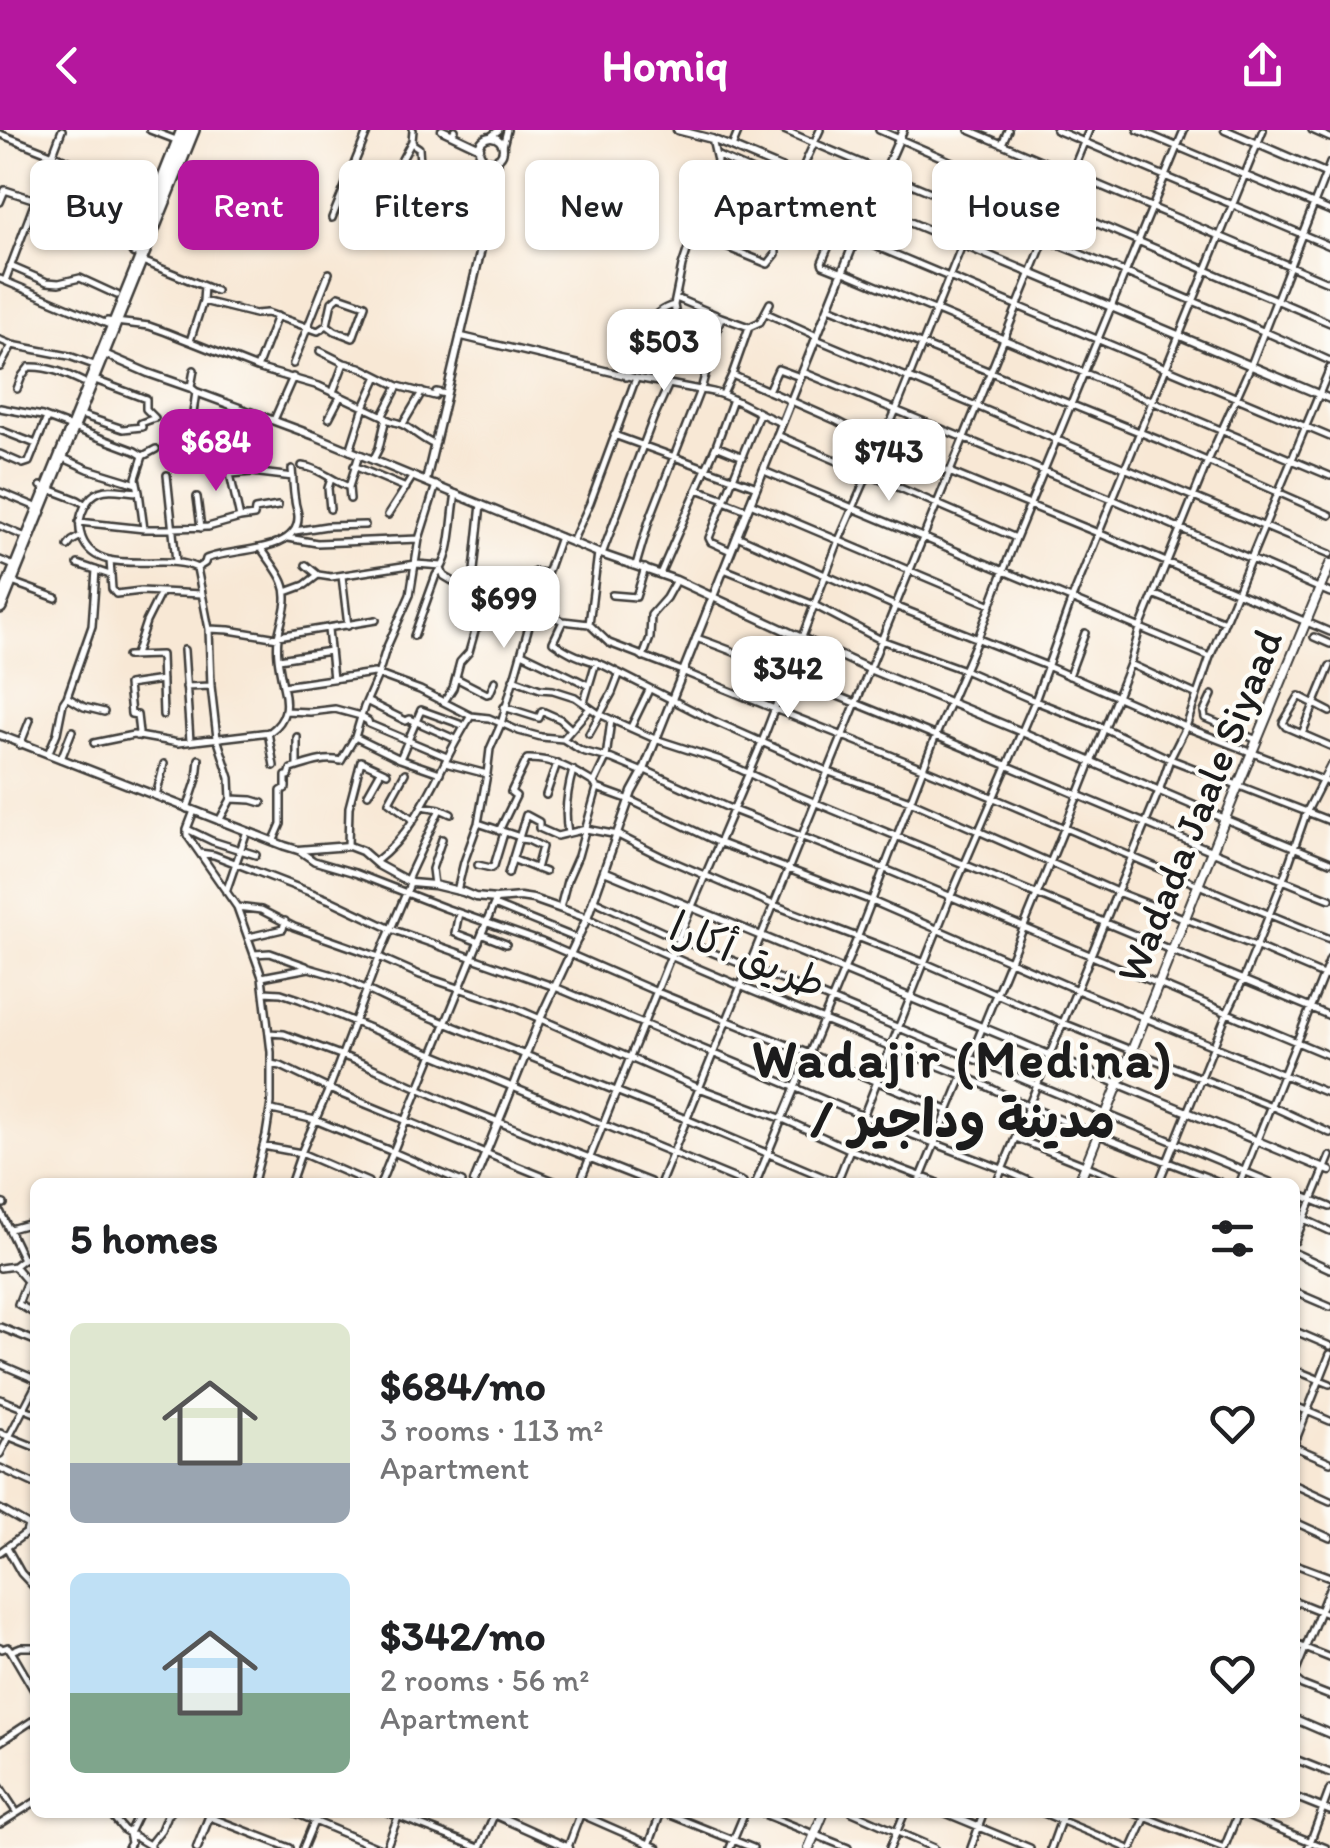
<!DOCTYPE html>
<html lang="en">
<head>
<meta charset="utf-8">
<style>
	body { margin:0; font-family:Itim,"Playpen Sans Arabic",sans-serif; background:#f2f2f2; color:#202124; height:100vh; display:flex; flex-direction:column; font-size:38px; white-space:nowrap }
	* { box-sizing:border-box; margin:0 }
	p { font-size:32px; color:#757577 }
	.icon { flex:none; width:55px; height:55px; fill:none; stroke:currentColor; stroke-width:2; stroke-linecap:round; stroke-linejoin:round }
	.map { position:relative; flex:1; overflow:hidden }
	.details { position:absolute; left:30px; top:1048px; width:1270px; height:640px; display:flex; flex-direction:column; background:#fff; border-radius:15px; box-shadow:0 2px 8px #0004 }
	.details>* { flex:none }
	.guide { position:absolute; left:30px; top:30px; width:1270px; height:90px; display:flex; gap:20px }
	.price { position:absolute; translate:-50% -85px; padding:0 22px; border-radius:20px; background:#fff; color:#222; font-size:32px; line-height:65px; filter:drop-shadow(0 2px 5px #0008) }
	.price::after { content:''; position:absolute; left:50%; top:60px; width:30px; height:22px; margin-left:-15px; background:inherit; clip-path:polygon(0 0,100% 0,50% 100%) }
	.price.selected { background:#b5179e; color:#fff }
	ul { padding:0; list-style:none }
	li { display:flex; align-items:center; gap:30px; height:250px; padding:0 40px }
	li span { display:grid; place-items:center; flex:none; width:280px; height:200px; border-radius:15px; color:#555 }
	li>.icon { margin-inline-start:auto }
	span .icon { width:120px; height:120px; fill:#fffc; stroke-width:1 }
	li b { font-size:42px }
	h2 { display:flex; justify-content:space-between; align-items:center; height:120px; padding:0 40px; font-size:42px }
	.pill { padding:0 35px; border-radius:15px; background:#fff; box-shadow:0 2px 8px #0004; font-size:35px; line-height:90px }
	.pill.selected { background:#b5179e; color:#fff }
	header { display:flex; justify-content:space-between; align-items:center; height:130px; padding:0 40px; background:#b5179e; color:#fff; font-size:45px; font-weight:700 }
	.map>svg:first-child { display:block }
	.lines { fill:none; stroke-linecap:round; stroke-linejoin:round }
	.minor-casing { stroke:#3d3b38; stroke-width:10 }
	.tertiary-casing { stroke:#3d3b38; stroke-width:11 }
	.secondary-casing { stroke:#3d3b38; stroke-width:12 }
	.trunk-casing { stroke:#3d3b38; stroke-width:16 }
	.minor { stroke:#fff; stroke-width:5 }
	.tertiary { stroke:#fff; stroke-width:6 }
	.secondary { stroke:#fff; stroke-width:8 }
	.trunk { stroke:#fff; stroke-width:11 }
	.labels { text-anchor:middle; dominant-baseline:central; stroke-width:8; stroke-linejoin:round; paint-order:stroke }
	.street-label { font-size:42px; fill:#1c1c1c; stroke:#fdfcf7 }
	.district-label { font-size:52px; font-weight:bold; letter-spacing:2.5px; fill:#1c1c1c; stroke:#fdfcf7 }
</style>
</head>
<body>
<header><svg class="icon" aria-label="back" viewBox="0 0 24 24"><path d="M15 5l-7 7 7 7"/></svg>Homiq<svg class="icon" aria-label="share" viewBox="0 0 24 24"><path d="M12 15V3M7 8l5-5 5 5M5 13v7h14v-7"/></svg></header>
<div class="map">
<svg width="1330" height="1718" viewBox="0 0 1330 1718">
	<rect width="100%" height="100%" fill="#fdfcf7"/>
	<filter id="ink" filterUnits="userSpaceOnUse"><feTurbulence type="fractalNoise" baseFrequency=".01" numOctaves="2"/><feDisplacementMap in="SourceGraphic" scale="20" xChannelSelector="R" yChannelSelector="G"/><feConvolveMatrix kernelMatrix="1 2 1 2 8 2 1 2 1" color-interpolation-filters="sRGB"/></filter>
	<filter id="wash" filterUnits="userSpaceOnUse"><feTurbulence type="fractalNoise" baseFrequency=".0048" numOctaves="4" result="noise"/><feDisplacementMap in="SourceGraphic" scale="40" xChannelSelector="R" yChannelSelector="G"/><feGaussianBlur stdDeviation="2.25" result="paint"/><feColorMatrix in="noise" values="0 0 0 0 0 0 0 0 0 0 0 0 0 0 0 0 0 1.4 0 .05"/><feComposite in="paint" operator="in"/></filter>
	<g filter="url(#wash)">
		<rect width="100%" height="100%" fill="#f8e8d5"/>
	</g>
	<g filter="url(#ink)">
		<g class="lines">
			<defs>
				<path id="minor" d="M150 0 176 10
					M784 0C965 79 1150 149 1330 231
					M879 0 998 52 999 60 986 85
					M969 0 1330 153
					M1056 0 1330 116
					M1138 0 1330 81
					M1312 0 1330 8
					M454 1 455 0
					M0 4 155 65
					M490 7 499 0
					M1002 14 1008 0
					M503 16 507 0
					M732 17 739 0
					M718 26 798 61
					M713 44 751 61 792 75
					M799 46 820 0
					M706 65 782 96
					M0 72 5 60 36 70
					M1058 77 1330 193
					M700 84 744 100
					M332 88 368 0
					M385 92 384 78 396 58 400 33 412 11 413 0
					M375 95 389 91 417 97 423 93 430 72 422 62 419 18 413 14 412 11
					M694 104 768 134 776 124C774 101 795 70 804 48
					M856 108 1330 307
					M140 130 216 161
					M10 136 47 152 59 153 80 148 117 165
					M844 142 1330 346
					M843 143 823 135 822 132 850 67
					M0 149 112 196
					M5 151 62 0
					M203 171 255 184 267 183 318 201 327 195 332 172 339 166 365 175 353 208 335 201 327 195
					M829 177 1159 310 1330 385
					M766 183 817 206
					M721 187 749 197 760 192 770 173
					M107 191 149 196 166 202 257 238 319 256 383 286C390 293 397 291 405 296 415 302 422 309 433 314
					M460 206 636 248 590 373 572 412
					M816 209 1330 424
					M0 210 12 215 69 226 97 236
					M190 211 203 171 204 156
					M320 221 344 233 360 237 398 256 435 266 436 262 446 264
					M293 234 329 143
					M0 237 12 215
					M257 238 277 186
					M803 242 1112 369 1330 463
					M732 245 837 291 881 314 1098 403 1330 502
					M626 247C636 220 643 183 674 175L682 136 717 31 712 9
					M637 248 653 251 676 186 674 175
					M653 251 700 260 702 256 721 187 676 168
					M191 257 194 240
					M17 259 22 246 29 237C49 236 66 244 83 252
					M768 261 778 239 800 247
					M333 262 344 233
					M723 264 732 245 749 197
					M0 278 42 286 135 321 143 326
					M81 285 123 299 142 297 141 293 155 288 146 279V269L95 250
					M383 285 398 256
					M329 288 340 267
					M274 290 293 247
					M403 294 422 262
					M0 300 36 314
					M614 305 757 357
					M777 305 1016 408
					M716 316 733 269
					M156 319 143 326 136 348 139 362C120 362 101 353 88 371 80 383 77 395 82 408 98 450 166 421 197 438
					M350 321 364 277 378 246
					M0 324 23 334 29 332 47 288
					M61 327 88 339 137 354
					M373 330 379 318 386 288
					M302 336C320 338 332 351 349 357
					M354 336 406 358
					M764 341 1210 527
					M231 344 252 342 293 347
					M167 345 176 431
					M41 356 78 370 86 375
					M697 359 725 369
					M0 362 34 376
					M139 362 144 399H173
					M197 367 201 398
					M350 369 349 357 359 325
					M724 371 747 380
					M750 373 991 475
					M330 379 328 358 331 349
					M388 385 413 346
					M240 388 254 386 255 380 278 376
					M79 392 144 399
					M0 396 21 405
					M173 398 208 397 240 388 230 344 225 301 192 290 196 262
					M295 401 327 396 365 395
					M737 406 895 476 1047 536 1186 597 1330 653
					M288 408 317 413 419 409
					M68 416 72 411 81 406
					M261 418C268 429 278 440 283 452 291 471 281 489 278 508 276 525 280 540 283 556
					M731 421 711 412 709 408 759 284
					M602 424 653 289 669 254
					M0 430 14 436
					M110 430 112 459 116 464 141 461 201 464
					M78 434 110 445
					M306 435 318 445 331 447 416 434 442 436
					M636 435 649 391 700 260C730 262 754 283 782 293
					M197 438 209 499 211 556 217 608 230 648 231 669 219 691
					M197 438 205 433 206 429C229 418 300 424 298 386 298 381 295 375 295 370 293 360 293 349 292 339
					M724 439 814 475 881 510 964 540 1035 571 1104 598 1170 629 1330 691
					M442 441 444 446 529 497
					M660 444 716 316 743 327
					M342 446 348 496
					M12 452 56 468
					M468 459 473 450 481 374
					M286 462 305 455 318 445
					M612 465 636 467 645 438
					M1155 465 1225 492
					M536 479 563 491 589 494 609 513 682 541
					M502 481 522 454 535 442 546 443
					M563 491 553 512C573 526 581 527 603 535L712 590 829 642 910 671 1117 762 1255 816 1330 848
					M589 494 598 423
					M209 499 229 500 278 508
					M328 499 333 549
					M278 506 376 490
					M414 506 436 445C453 429 451 387 456 364
					M1314 507 1330 514
					M696 508C751 526 803 553 858 574 1016 638 1172 706 1330 769
					M184 520 190 611
					M522 523 588 555
					M135 525 146 492 160 464
					M127 526 161 525 163 585
					M643 527 650 508 651 485 666 468 676 450
					M279 529 330 521
					M1130 534 1195 564
					M682 541C762 575 842 605 922 638 1059 694 1193 755 1330 809
					M1069 546 1085 503
					M456 548 487 564 490 563 495 551
					M513 549 540 559 553 560 575 567 599 584 655 609 720 630 780 658 1330 886
					M186 557 211 556
					M1212 565 1204 582 1205 588 1257 610
					M67 567 84 577 104 582
					M368 572 406 591 410 589 457 610
					M444 572 453 558 460 532 469 522 475 501 495 477
					M584 572 596 532
					M504 577 539 588 542 581 560 589 571 599
					M285 581 310 582 335 579 361 586
					M1330 582 1299 566 1283 593 1286 597 1330 616
					M361 587 368 591 369 594 447 627
					M631 597 649 560
					M268 602 274 636
					M589 604 612 563 619 545
					M1302 604 1330 536
					M136 606 139 603 137 585 131 584 128 555 162 550
					M297 607V637
					M355 607 400 629 440 643
					M563 609 590 578
					M94 613 133 605 178 613 270 602C287 590 288 575 283 556L374 543 420 560 471 586
					M20 615 30 590
					M48 624 57 603 63 573 67 567 92 496 96 440
					M61 629 72 601
					M400 629 421 580 465 596
					M445 633 487 644 478 693 464 732 457 761
					M645 640 733 680 885 739 1330 926
					M405 643 389 672 414 690
					M487 644 490 619 501 594 531 489 560 407
					M597 658 630 670 720 713 872 771 1077 860 1330 964
					M368 664 381 641
					M546 665 557 633
					M156 666 164 634
					M231 669 252 670 262 673
					M422 676 440 679 451 684
					M187 679 197 649 199 629
					M194 681 187 699V705L237 777 262 847 271 922V973L266 1005 254 1052
					M1225 689 1330 732
					M478 693 520 707
					M187 699 212 711 256 725
					M499 701 516 666 511 662 527 629C553 628 573 640 594 653
					M568 703C564 682 567 661 573 640
					M520 709 528 710 542 717 536 739
					M274 710 281 694V661L286 658V646H289L291 639C308 634 323 627 341 631L355 607 364 577 378 545 386 519 410 465 419 409 436 355
					M348 716 349 677 361 631 387 643
					M298 720 314 731 355 743 445 778 542 812 657 862 947 980
					M200 723 214 725 330 770 391 799 555 857 863 986 1002 1039 1031 1052
					M512 729 545 742
					M375 732C423 696 439 634 471 586L489 588 519 601 541 607 563 609 582 621 612 629 643 642
					M478 735 491 738 494 736 504 703
					M508 744 526 685 539 692V698L557 706 586 699 618 705 660 726 774 775 925 833 1063 893 1271 976 1330 1003
					M407 750 440 679
					M434 755 432 739 442 709
					M226 762 247 701
					M593 770 678 809 810 861 1270 1052
					M494 775 578 809
					M237 777 261 780 294 797 379 827 420 845 506 874 699 958 783 989 849 1019 936 1052
					M560 778 567 751 578 726 597 658 594 653 606 628 611 590
					M459 783 455 803 479 812
					M587 788C709 846 834 894 959 944 983 953 1005 966 1028 976 1091 1003 1155 1027 1219 1052
					M483 805 506 814
					M249 807 283 799 285 791
					M254 824 270 823 306 836
					M262 847 309 838 340 847 390 871 686 989 835 1052
					M264 862 281 863 299 869 743 1052
					M269 903 284 904 362 933 461 977 650 1052
					M271 934 281 936 329 959 556 1052
					M272 980 315 990 393 1022 381 1052
					M1016 1008 1127 1052
					M263 1016 301 1023 368 1052
					M291 1052 301 1023 329 959 379 827 410 754
					M462 1052 393 1022 496 769
					M580 1052 670 828 762 612 839 410 896 280 962 115
					M661 1052 1089 0
					M756 1052 858 806 936 605 978 508 1016 408 1184 0
					M837 1052 950 768 1035 571 1071 471 1263 0
					M919 1052 1078 665 1130 534 1140 498 1207 333 1251 235 1330 33
					M997 1052 1159 661 1170 629 1186 597 1210 527 1330 238
					M1159 1052 1227 883 1243 850 1283 750 1307 681 1330 636
					M1240 1052 1330 829
					M1295 1063 1330 1077
					M0 1073 4 1074
					M0 1081 23 1129
					M1295 1085 1330 1101
					M10 1099 32 1093 35 1095
					M1295 1111 1330 1026
					M1295 1123 1330 1139
					M14 1136 23 1129 35 1126
					M0 1138 14 1136 27 1151 35 1156
					M27 1151 18 1174 35 1184
					M1295 1162 1330 1177
					M0 1197 35 1211
					M1295 1201 1330 1216
					M0 1234 35 1249
					M1295 1240 1330 1254
					M0 1269 35 1283
					M1295 1276 1330 1291
					M0 1303 35 1317
					M1295 1312 1330 1224
					M1295 1317 1330 1332
					M0 1324 35 1257
					M0 1338 35 1354
					M1295 1355 1330 1371
					M0 1379 28 1395 35 1396
					M1295 1392 1330 1408
					M7 1418 21 1443 35 1458
					M0 1422 26 1403 28 1395
					M1295 1434 1330 1447
					M1295 1471 1330 1485
					M1295 1514 1330 1528
					M0 1517 2 1519 8 1517 11 1521 35 1562
					M11 1521 21 1517H35
					M1295 1544 1330 1456
					M1295 1549 1302 1555 1330 1566
					M0 1612 35 1589
					M1295 1629 1330 1643
					M0 1657 17 1683
					M1295 1667 1330 1681
					M109 1682 124 1700 149 1715 151 1718
					M293 1682 378 1718
					M387 1682 479 1718
					M576 1682 658 1718
					M663 1682 753 1718
					M759 1682 848 1718
					M852 1682 934 1718
					M943 1682 1030 1718
					M1041 1682 1127 1718
					M1132 1682 1224 1718
					M1237 1682 1326 1718
					M210 1687 290 1718
					M0 1694 35 1672
					M149 1715 161 1700 167 1685 171 1682
					M568 1717 580 1685
					M128 1718 131 1713 129 1703 139 1682
					M303 1718 318 1682
					M386 1718 400 1682
					M480 1718 494 1685
					M648 1718 661 1682
					M730 1718 745 1682
					M890 1718 905 1682
					M971 1718 984 1682
					M1051 1718 1064 1682
					M1132 1718 1148 1682
					M1224 1718 1238 1684
					M1308 1718 1330 1659"/>
				<path id="tertiary" d="M442 0 480 18
					M677 0 712 9 1330 269
					M1225 0 1330 45
					M479 19a12 12 0 1 1 24 0a12 12 0 1 1-24 0Z
					M102 223 148 243 191 258 196 262 315 306 598 423 676 450 869 539 1022 602 1225 689
					M426 351 491 77 498 28
					M0 605 285 716 298 720 349 716 362 721 378 735 411 753 434 755 463 762 475 767 496 769 520 767 533 769 587 788
					M604 741 1330 1041
					M474 1052 540 889 587 788 632 662 643 642 856 108 903 0
					M1295 1589 1330 1604
					M489 1682 569 1718
					M197 1718 211 1682"/>
				<path id="secondary" d="M1079 1052 1238 656 1330 434
					M809 1718 824 1682"/>
				<path id="trunk" d="M135 121 183 0
					M0 477 193 0"/>
			</defs>
			<use href="#minor" class="minor-casing"/>
			<use href="#tertiary" class="tertiary-casing"/>
			<use href="#secondary" class="secondary-casing"/>
			<use href="#trunk" class="trunk-casing"/>
			<use href="#minor" class="minor"/>
			<use href="#tertiary" class="tertiary"/>
			<use href="#secondary" class="secondary"/>
			<use href="#trunk" class="trunk"/>
		</g>
	</g>
	<g class="labels">
		<g class="street-label">
			<text transform="translate(1199 676) rotate(-68)">Wadada Jaale Siyaad</text>
			<text transform="translate(748 825) rotate(22)">طريق أكارا</text>
		</g>
		<g class="district-label">
			<text x="963" y="929">Wadajir (Medina)<tspan x="963" dy="60">/ مدينة وداجير</tspan></text>
		</g>
	</g>
</svg>
<b class="price" style="left:664px;top:264px">$503</b>
<b class="price selected" style="left:216px;top:364px">$684</b>
<b class="price" style="left:889px;top:374px">$743</b>
<b class="price" style="left:504px;top:521px">$699</b>
<b class="price" style="left:788px;top:591px">$342</b>
<div class="guide">
<a class="pill">Buy</a>
<a class="pill selected">Rent</a>
<a class="pill">Filters</a>
<a class="pill">New</a>
<a class="pill">Apartment</a>
<a class="pill">House</a>
</div>
<section class="details">
<h2>5 homes<svg class="icon" aria-label="filters" viewBox="0 0 24 24"><path d="M4 7h16M4 17h16"/><circle cx="9" cy="7" r="2"/><circle cx="15" cy="17" r="2"/></svg></h2>
<ul>
<li><span style="background:linear-gradient(#dfe7d0 70%,#9aa5b1 0)"><svg class="icon" aria-label="home" viewBox="0 0 24 24"><path d="M3 11l9-7 9 7M6 9v11h12V9"/></svg></span><div><b>$684/mo</b><p>3 rooms · 113 m²</p><p>Apartment</p></div><svg class="icon" aria-label="heart" viewBox="0 0 24 24"><path d="M12 20l-8-8c-3-5 5-10 8-4 3-6 11-1 8 4z"/></svg></li>
<li><span style="background:linear-gradient(#bfe0f5 60%,#7fa58c 0)"><svg class="icon" aria-label="home" viewBox="0 0 24 24"><path d="M3 11l9-7 9 7M6 9v11h12V9"/></svg></span><div><b>$342/mo</b><p>2 rooms · 56 m²</p><p>Apartment</p></div><svg class="icon" aria-label="heart" viewBox="0 0 24 24"><path d="M12 20l-8-8c-3-5 5-10 8-4 3-6 11-1 8 4z"/></svg></li>
</ul>
</section>
</div>
</body>
</html>
